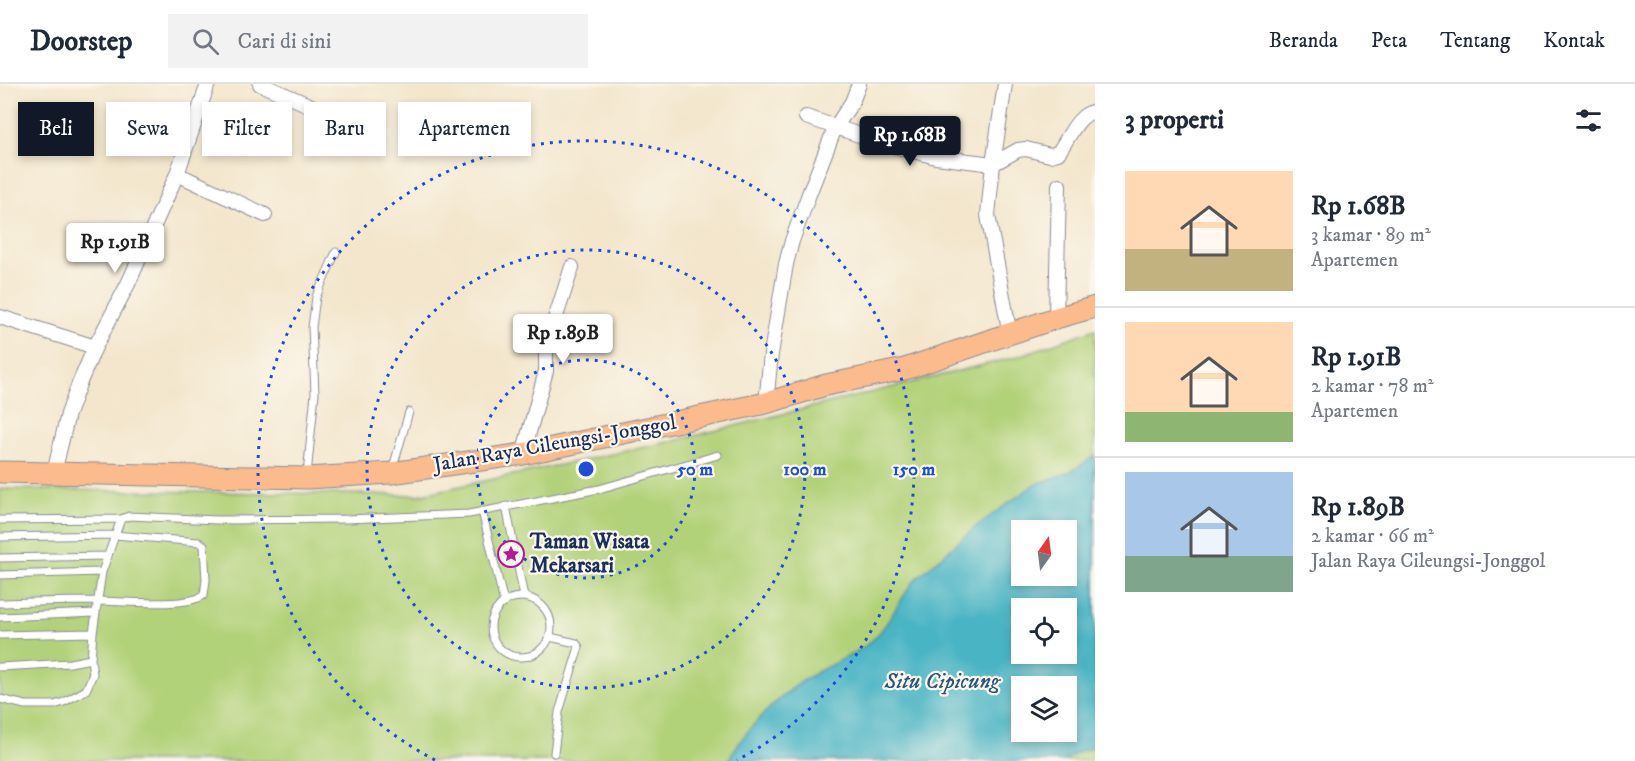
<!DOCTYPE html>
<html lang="id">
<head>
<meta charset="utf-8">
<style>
	body { margin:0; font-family:"IM FELL DW Pica",serif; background:#f2f2f3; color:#1f2937; height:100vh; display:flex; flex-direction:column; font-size:22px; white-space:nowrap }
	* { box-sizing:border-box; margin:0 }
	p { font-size:20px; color:#747a83 }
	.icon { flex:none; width:33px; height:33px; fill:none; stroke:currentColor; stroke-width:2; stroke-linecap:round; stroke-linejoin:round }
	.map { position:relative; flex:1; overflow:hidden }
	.sheet { display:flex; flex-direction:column; background:#fff; width:540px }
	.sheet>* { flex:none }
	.guide { position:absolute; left:18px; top:18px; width:570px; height:54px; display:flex; gap:12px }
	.needle { width:39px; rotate:14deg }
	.buttons { position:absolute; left:1011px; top:436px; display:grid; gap:12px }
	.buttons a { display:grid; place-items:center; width:66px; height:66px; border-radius:0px; background:#fff; box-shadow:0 3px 9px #0003; font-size:30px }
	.price { position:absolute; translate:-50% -51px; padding:0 14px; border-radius:6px; background:#fff; color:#222; font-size:20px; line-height:39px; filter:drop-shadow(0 2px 3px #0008) }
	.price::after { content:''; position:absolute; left:50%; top:36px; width:18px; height:14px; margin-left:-9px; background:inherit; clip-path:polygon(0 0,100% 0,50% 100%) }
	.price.selected { background:#111827; color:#fff }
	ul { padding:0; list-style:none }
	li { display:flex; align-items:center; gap:18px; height:150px; padding:0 30px }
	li+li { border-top:2px solid #e0e1e3 }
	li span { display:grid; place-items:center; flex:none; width:168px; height:120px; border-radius:0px; color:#555 }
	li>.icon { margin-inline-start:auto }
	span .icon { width:72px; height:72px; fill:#fffc; stroke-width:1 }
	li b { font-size:26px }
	h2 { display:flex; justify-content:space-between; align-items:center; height:72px; padding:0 30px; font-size:26px }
	.chip { padding:0 21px; border-radius:0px; background:#fff; box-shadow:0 3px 9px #0003; font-size:21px; line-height:54px }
	.chip.selected { background:#111827; color:#fff }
	header { display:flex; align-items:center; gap:36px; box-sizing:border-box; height:84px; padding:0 30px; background:#fff; border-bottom:2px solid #e0e1e3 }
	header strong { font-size:28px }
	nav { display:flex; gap:33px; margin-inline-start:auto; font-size:21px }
	.search { width:420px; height:54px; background:#f2f2f3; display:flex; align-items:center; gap:15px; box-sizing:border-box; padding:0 21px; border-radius:0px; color:#747a83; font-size:22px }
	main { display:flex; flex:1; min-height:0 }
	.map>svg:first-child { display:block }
	.green { fill:#b2d279; stroke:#66806c; stroke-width:1.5; fill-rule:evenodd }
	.water { fill:#48b4c4; stroke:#327291; stroke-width:1.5; fill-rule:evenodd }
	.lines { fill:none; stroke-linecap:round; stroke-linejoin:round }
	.lane-casing { stroke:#878a95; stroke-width:9 }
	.street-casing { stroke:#878a95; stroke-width:16 }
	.primary-casing { stroke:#878a95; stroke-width:23 }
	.lane { stroke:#fff; stroke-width:7 }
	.street { stroke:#fff; stroke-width:14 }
	.primary { stroke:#fbbb8c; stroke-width:21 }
	.ring { fill:none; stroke:#1d4ed8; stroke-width:3; stroke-dasharray:3 6 }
	.labels { text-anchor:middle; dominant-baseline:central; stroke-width:4.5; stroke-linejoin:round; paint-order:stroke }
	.street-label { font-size:21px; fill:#1b2f5e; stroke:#fbf7ec }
	.poi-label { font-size:21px; font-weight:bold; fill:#1b2f5e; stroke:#fbf7ec; text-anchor:start }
	.water-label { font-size:22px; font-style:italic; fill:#28577d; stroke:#fbf7ec }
	.centre { fill:#1d4ed8; stroke:#fbf7ec; stroke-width:3 }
	.ring-label { font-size:18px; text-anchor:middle; font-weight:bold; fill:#1d4ed8; stroke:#fbf7ec; stroke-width:4.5; stroke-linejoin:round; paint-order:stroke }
</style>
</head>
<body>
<header>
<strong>Doorstep</strong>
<div class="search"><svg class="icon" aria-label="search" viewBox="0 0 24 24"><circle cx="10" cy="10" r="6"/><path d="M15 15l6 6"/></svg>Cari di sini</div>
<nav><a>Beranda</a><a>Peta</a><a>Tentang</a><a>Kontak</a></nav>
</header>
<main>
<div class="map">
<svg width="1095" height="677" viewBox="0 0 1095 677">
	<rect width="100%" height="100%" fill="#fbf7ec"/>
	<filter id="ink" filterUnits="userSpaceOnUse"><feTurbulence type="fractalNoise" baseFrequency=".0167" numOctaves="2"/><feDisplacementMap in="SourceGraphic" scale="12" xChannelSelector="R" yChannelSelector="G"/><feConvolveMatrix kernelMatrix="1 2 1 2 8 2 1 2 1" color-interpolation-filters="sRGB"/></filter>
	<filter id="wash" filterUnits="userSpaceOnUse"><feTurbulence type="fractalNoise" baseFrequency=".008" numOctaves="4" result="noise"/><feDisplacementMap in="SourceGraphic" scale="24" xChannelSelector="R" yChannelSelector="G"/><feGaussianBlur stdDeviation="1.35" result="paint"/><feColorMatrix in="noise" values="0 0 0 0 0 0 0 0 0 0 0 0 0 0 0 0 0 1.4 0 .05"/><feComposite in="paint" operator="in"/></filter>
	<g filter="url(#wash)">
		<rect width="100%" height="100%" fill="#f3e6cc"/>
		<path class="green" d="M1095 245V677H0V405L418 411 669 358 1016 273ZM1022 447H1066V492H1022ZM1022 525H1066V570H1022ZM1022 603H1066V648H1022Z"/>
		<path class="water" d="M1095 372V663L1078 668 1064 677H728C744 645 783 608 814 590 832 579 854 572 870 558 890 541 899 515 916 495L979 440 1034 401 1070 388ZM1022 447H1066V492H1022ZM1022 525H1066V570H1022ZM1022 603H1066V648H1022Z"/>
	</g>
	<g filter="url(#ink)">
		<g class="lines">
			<defs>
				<path id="lane" d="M392 387 409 328
					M307 391 315 309 312 243 316 213 336 168
					M506 422 524 513
					M482 427 504 519
					M0 436 121 435 129 432 217 436 347 435 469 430 599 405 718 371
					M0 453 114 451 199 458 204 461 206 496 204 511C187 524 121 517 98 517 65 517 33 518 0 519
					M0 474 108 472
					M0 491 102 488
					M491 543a30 30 0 1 1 60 0a30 30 0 1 1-60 0Z
					M0 533 96 529
					M0 551 93 549
					M550 553 576 559 579 563 559 628 554 669
					M0 583 70 579 91 575
					M0 615 25 621H54L64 618 86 606 93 590 91 575 93 549 102 488 121 435"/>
				<path id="street" d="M260 0 378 51
					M1005 0 993 80 988 131 1010 251
					M806 33 880 58 936 73 993 80 1018 66 1026 65 1050 71 1058 69C1069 55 1076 31 1095 27
					M177 90 265 131
					M0 233 95 263
					M1056 234 1059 101
					M766 319 771 270 786 180 792 157 809 110 835 44 852 18 859 0
					M523 370 546 287V263L572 183
					M54 389 68 330 79 300 95 263 128 200 177 90 208 0"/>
				<path id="primary" d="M0 388 307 394 391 389 523 370 766 319 826 301 905 285 1056 234 1095 223"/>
			</defs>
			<use href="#lane" class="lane-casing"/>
			<use href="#street" class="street-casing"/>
			<use href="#primary" class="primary-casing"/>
			<use href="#lane" class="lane"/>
			<use href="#street" class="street"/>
			<use href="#primary" class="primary"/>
		</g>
	</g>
	<g class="ring">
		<circle cx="586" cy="385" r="109"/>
		<circle cx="586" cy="385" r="219"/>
		<path d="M435 676A328 328 0 1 1 737 676"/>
	</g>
	<defs>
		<symbol id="sight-ring" viewBox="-11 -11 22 22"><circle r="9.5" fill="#fbf7ec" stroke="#b5179e" stroke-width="1.5"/><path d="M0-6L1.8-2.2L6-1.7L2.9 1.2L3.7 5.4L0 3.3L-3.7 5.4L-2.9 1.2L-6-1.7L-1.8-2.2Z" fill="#b5179e"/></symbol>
	</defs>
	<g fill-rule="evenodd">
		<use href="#sight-ring" x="496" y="455" width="30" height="30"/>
	</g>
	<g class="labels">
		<g class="street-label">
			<text transform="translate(555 360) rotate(-10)">Jalan Raya Cileungsi-Jonggol</text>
		</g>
		<g class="poi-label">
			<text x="530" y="458">Taman Wisata<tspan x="530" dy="24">Mekarsari</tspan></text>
		</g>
		<g class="water-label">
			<text x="942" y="597">Situ Cipicung</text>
		</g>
	</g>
	<circle cx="586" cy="385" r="9" class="centre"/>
	<g class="ring-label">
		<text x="695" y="391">50 m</text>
		<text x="805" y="391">100 m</text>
		<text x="914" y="391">150 m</text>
	</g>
</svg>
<div class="buttons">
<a><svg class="needle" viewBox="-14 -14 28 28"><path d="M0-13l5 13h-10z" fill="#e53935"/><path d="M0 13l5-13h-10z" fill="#747a83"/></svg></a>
<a><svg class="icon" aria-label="locate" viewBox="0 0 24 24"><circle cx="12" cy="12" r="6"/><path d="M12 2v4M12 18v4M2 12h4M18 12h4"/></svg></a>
<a><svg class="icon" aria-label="layers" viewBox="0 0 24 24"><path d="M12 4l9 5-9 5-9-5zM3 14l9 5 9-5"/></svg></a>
</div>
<b class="price selected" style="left:910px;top:83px">Rp 1.68B</b>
<b class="price" style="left:115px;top:190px">Rp 1.91B</b>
<b class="price" style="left:563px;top:281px">Rp 1.89B</b>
<div class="guide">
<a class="chip selected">Beli</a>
<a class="chip">Sewa</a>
<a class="chip">Filter</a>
<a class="chip">Baru</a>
<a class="chip">Apartemen</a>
</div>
</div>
<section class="sheet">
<h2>3 properti<svg class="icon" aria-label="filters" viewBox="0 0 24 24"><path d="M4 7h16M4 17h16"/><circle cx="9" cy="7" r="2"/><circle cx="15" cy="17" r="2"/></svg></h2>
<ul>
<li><span style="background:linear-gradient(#ffd9b3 65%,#c2b280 0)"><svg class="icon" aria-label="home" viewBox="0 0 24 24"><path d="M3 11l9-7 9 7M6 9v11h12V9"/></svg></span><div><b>Rp 1.68B</b><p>3 kamar · 89 m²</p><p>Apartemen</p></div></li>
<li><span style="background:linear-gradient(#ffd9b3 75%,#8fb573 0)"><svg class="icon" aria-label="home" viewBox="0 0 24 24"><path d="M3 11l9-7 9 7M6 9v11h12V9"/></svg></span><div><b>Rp 1.91B</b><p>2 kamar · 78 m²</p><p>Apartemen</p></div></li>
<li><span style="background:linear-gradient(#a9c7e8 70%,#7fa58c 0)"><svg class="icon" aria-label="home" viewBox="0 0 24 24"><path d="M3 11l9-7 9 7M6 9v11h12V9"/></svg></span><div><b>Rp 1.89B</b><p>2 kamar · 66 m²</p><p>Jalan Raya Cileungsi-Jonggol</p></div></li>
</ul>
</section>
</main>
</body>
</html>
